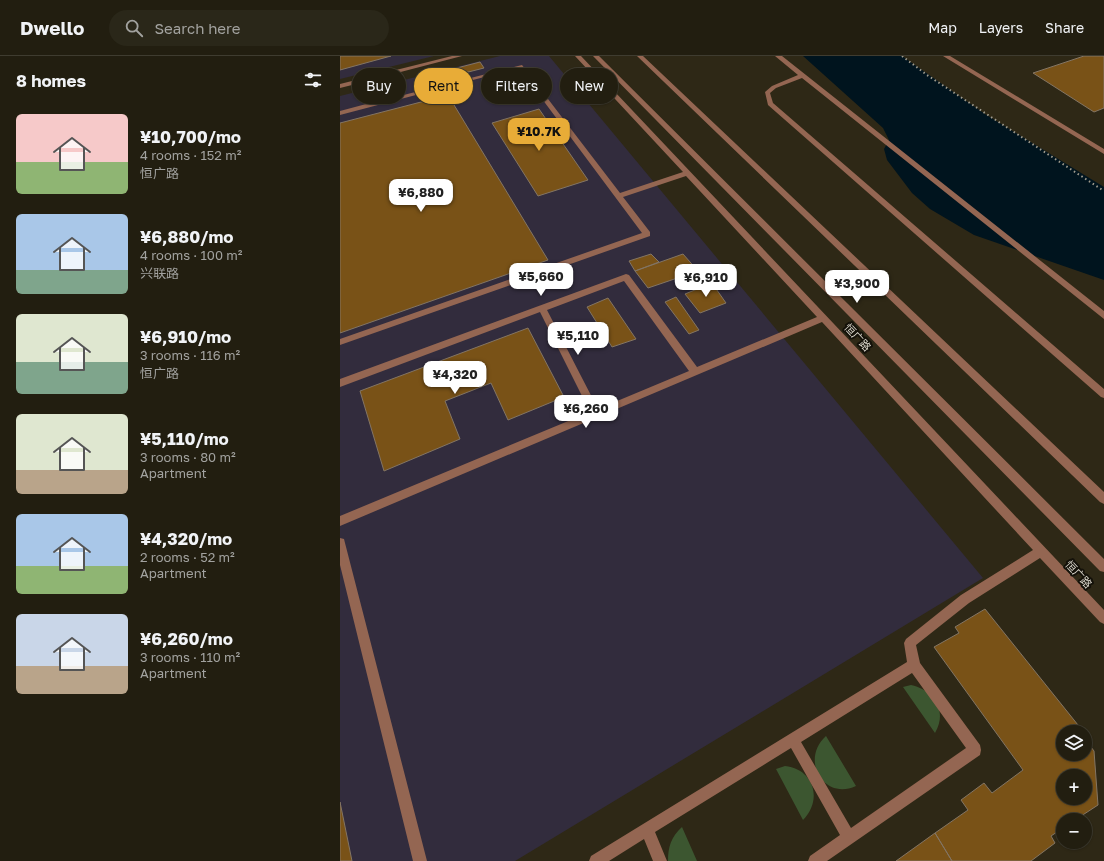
<!DOCTYPE html>
<html lang="en">
<head>
<meta charset="utf-8">
<style>
	body { margin:0; font-family:"Golos Text","Noto Sans SC",sans-serif; background:#2a2719; color:#f1f3f6; height:100vh; display:flex; flex-direction:column; font-size:15px; white-space:nowrap }
	* { box-sizing:border-box; margin:0 }
	p { font-size:13px; color:#a2a29f }
	.icon { flex:none; width:22px; height:22px; fill:none; stroke:currentColor; stroke-width:2; stroke-linecap:round; stroke-linejoin:round }
	.map { position:relative; flex:1; overflow:hidden }
	.side { display:flex; flex-direction:column; background:#221e10; width:340px }
	.side>* { flex:none }
	.hud { position:absolute; left:12px; top:12px; width:380px; height:36px; display:flex; gap:8px }
	.tools { position:absolute; left:716px; top:669px; display:grid; gap:8px }
	.tools a { display:grid; place-items:center; width:36px; height:36px; border-radius:50%; background:#221e10; box-shadow:0 1px 3px #0004,0 0 0 1px #3f3c30; font-size:20px }
	.price { position:absolute; translate:-50% -34px; padding:0 9px; border-radius:8px; background:#fff; color:#222; font-size:13px; line-height:26px; filter:drop-shadow(0 1px 2px #0008) }
	.price::after { content:''; position:absolute; left:50%; top:24px; width:12px; height:9px; margin-left:-6px; background:inherit; clip-path:polygon(0 0,100% 0,50% 100%) }
	.price.active { background:#e8ac37; color:#111 }
	ul { padding:0; list-style:none }
	li { display:flex; align-items:center; gap:12px; height:100px; padding:0 16px }
	li span { display:grid; place-items:center; flex:none; width:112px; height:80px; border-radius:6px; color:#555 }
	li>.icon { margin-inline-start:auto }
	span .icon { width:48px; height:48px; fill:#fffc; stroke-width:1 }
	li b { font-size:17px }
	h2 { display:flex; justify-content:space-between; align-items:center; height:48px; padding:0 16px; font-size:17px }
	.pill { padding:0 14px; border-radius:18px; background:#221e10; box-shadow:0 1px 3px #0004,0 0 0 1px #3f3c30; font-size:14px; line-height:36px }
	.pill.active { background:#e8ac37; color:#111 }
	header { display:flex; align-items:center; gap:24px; box-sizing:border-box; height:56px; padding:0 20px; background:#221e10; border-bottom:1px solid #3f3c30 }
	header strong { font-size:19px }
	nav { display:flex; gap:22px; margin-inline-start:auto; font-size:14px }
	.search { width:280px; height:36px; background:#2a2719; display:flex; align-items:center; gap:10px; box-sizing:border-box; padding:0 14px; border-radius:22px; color:#a2a29f; font-size:15px }
	main { display:flex; flex:1; min-height:0 }
	.map>svg:first-child { display:block }
	.industrial { fill:#322c3d }
	.green { fill:#3c5630 }
	.water { fill:#00141e }
	.building { fill:#795217; stroke:#837564; fill-rule:evenodd }
	.lines { fill:none; stroke-linecap:round; stroke-linejoin:round }
	.minor { fill:#946652; fill-rule:evenodd }
	.rail { stroke:#a19d8f; stroke-width:2; stroke-dasharray:1.5 3; stroke-linecap:butt }
	.labels { text-anchor:middle; dominant-baseline:central; stroke-width:4; stroke-linejoin:round; paint-order:stroke }
	.street-label { font-size:11px; fill:#dbd7cc; stroke:#141109 }
</style>
</head>
<body>
<header>
<strong>Dwello</strong>
<div class="search"><svg class="icon" aria-label="search" viewBox="0 0 24 24"><circle cx="10" cy="10" r="6"/><path d="M15 15l6 6"/></svg>Search here</div>
<nav><a>Map</a><a>Layers</a><a>Share</a></nav>
</header>
<main>
<section class="side">
<h2>8 homes<svg class="icon" aria-label="filters" viewBox="0 0 24 24"><path d="M4 7h16M4 17h16"/><circle cx="9" cy="7" r="2"/><circle cx="15" cy="17" r="2"/></svg></h2>
<ul>
<li><span style="background:linear-gradient(#f6c9c9 60%,#8fb573 0)"><svg class="icon" aria-label="home" viewBox="0 0 24 24"><path d="M3 11l9-7 9 7M6 9v11h12V9"/></svg></span><div><b>¥10,700/mo</b><p>4 rooms · 152 m²</p><p>恒广路</p></div></li>
<li><span style="background:linear-gradient(#a9c7e8 70%,#7fa58c 0)"><svg class="icon" aria-label="home" viewBox="0 0 24 24"><path d="M3 11l9-7 9 7M6 9v11h12V9"/></svg></span><div><b>¥6,880/mo</b><p>4 rooms · 100 m²</p><p>兴联路</p></div></li>
<li><span style="background:linear-gradient(#dfe7d0 60%,#7fa58c 0)"><svg class="icon" aria-label="home" viewBox="0 0 24 24"><path d="M3 11l9-7 9 7M6 9v11h12V9"/></svg></span><div><b>¥6,910/mo</b><p>3 rooms · 116 m²</p><p>恒广路</p></div></li>
<li><span style="background:linear-gradient(#dfe7d0 70%,#b9a48a 0)"><svg class="icon" aria-label="home" viewBox="0 0 24 24"><path d="M3 11l9-7 9 7M6 9v11h12V9"/></svg></span><div><b>¥5,110/mo</b><p>3 rooms · 80 m²</p><p>Apartment</p></div></li>
<li><span style="background:linear-gradient(#a9c7e8 65%,#8fb573 0)"><svg class="icon" aria-label="home" viewBox="0 0 24 24"><path d="M3 11l9-7 9 7M6 9v11h12V9"/></svg></span><div><b>¥4,320/mo</b><p>2 rooms · 52 m²</p><p>Apartment</p></div></li>
<li><span style="background:linear-gradient(#c9d6e8 65%,#b9a48a 0)"><svg class="icon" aria-label="home" viewBox="0 0 24 24"><path d="M3 11l9-7 9 7M6 9v11h12V9"/></svg></span><div><b>¥6,260/mo</b><p>3 rooms · 110 m²</p><p>Apartment</p></div></li>
</ul>
</section>
<div class="map">
<svg width="764" height="805" viewBox="0 0 764 805">
	<rect width="100%" height="100%" fill="#2e2816"/>
	<path class="industrial" d="M0 0H94L0 23Z
		M160 0H209L643 522 175 805H0V40Z"/>
	<path class="green" d="M571 629C594 634 608 655 595 677L563 631Z
		M486 680 516 730C483 745 460 703 486 680Z
		M445 710C474 713 483 744 463 764L436 713Z
		M342 771 357 805H328C328 791 331 781 342 771Z"/>
	<path class="water" d="M463 0H562L645 58 764 131V224L634 179 590 153 572 137 547 104 544 93 549 84 543 72Z"/>
	<path class="building" d="M0 0H51L0 14Z
		M744 0H764V52L754 56 693 17Z
		M140 6 144 12 89 26 86 20Z
		M108 39 208 204 0 277V67Z
		M199 53 248 124 198 140 152 67Z
		M311 198 319 206 295 215 289 205Z
		M343 198 358 215 308 232 295 215Z
		M372 227 386 247 360 257 345 238Z
		M336 241 359 274 349 278 325 246Z
		M268 242 296 283 272 291 247 251Z
		M188 272 224 341 168 364 151 327 105 345 120 383 44 415 20 335Z
		M645 553 742 674 739 676H723V698H745V683L754 695 758 749 735 764H723V772L711 780 715 787 691 805H612L595 777 628 754 621 744 644 727 652 737 683 714 594 591 619 577 615 571ZM723 720H745V742H723Z
		M0 746 12 805H0Z
		M595 777 612 805H556Z"/>
	<g class="lines">
		<path class="minor" d="M112 0H122L26 25 36 46 182 9 280 137 343 116 235 0H241L764 554V568L760 566 700 502 629 547 576 589 580 607 640 689 641 694 640 699 487 805H468L470 800 500 779 451 692 315 776 327 805H313L304 783 269 805H249L251 800 567 606 564 587 566 583 621 539 693 494 482 266 0 470V460L250 356 200 256 0 331V323L286 218 289 219 357 311 477 261 346 120 283 141 310 176V180L0 289V283L302 177 179 12 0 59V55L30 47 20 27 0 32V28ZM284 225 349 315 258 353 207 254ZM572 617 626 692 511 772 461 686Z
			M253 0H259L764 503V516L760 515Z
			M297 0H303L764 436V448L760 446Z
			M435 0H442L764 255V263L462 22 436 32 430 37 433 47 764 333V342L761 341 428 49 425 36 432 30 458 19Z
			M603 0H610L764 93V98Z
			M0 482 4 483 5 487 87 805H73L0 509Z"/>
		<path class="rail" d="M562 0 587 19 764 135"/>
	</g>
	<g class="labels">
		<g class="street-label">
			<text transform="translate(518 281) rotate(47)">恒广路</text>
			<text transform="translate(739 518) rotate(47)">恒广路</text>
		</g>
	</g>
</svg>
<div class="tools">
<a><svg class="icon" aria-label="layers" viewBox="0 0 24 24"><path d="M12 4l9 5-9 5-9-5zM3 14l9 5 9-5"/></svg></a>
<a>+</a>
<a>−</a>
</div>
<b class="price active" style="left:199px;top:96px">¥10.7K</b>
<b class="price" style="left:81px;top:157px">¥6,880</b>
<b class="price" style="left:201px;top:241px">¥5,660</b>
<b class="price" style="left:366px;top:242px">¥6,910</b>
<b class="price" style="left:517px;top:248px">¥3,900</b>
<b class="price" style="left:238px;top:300px">¥5,110</b>
<b class="price" style="left:115px;top:339px">¥4,320</b>
<b class="price" style="left:246px;top:373px">¥6,260</b>
<div class="hud">
<a class="pill">Buy</a>
<a class="pill active">Rent</a>
<a class="pill">Filters</a>
<a class="pill">New</a>
</div>
</div>
</main>
</body>
</html>
